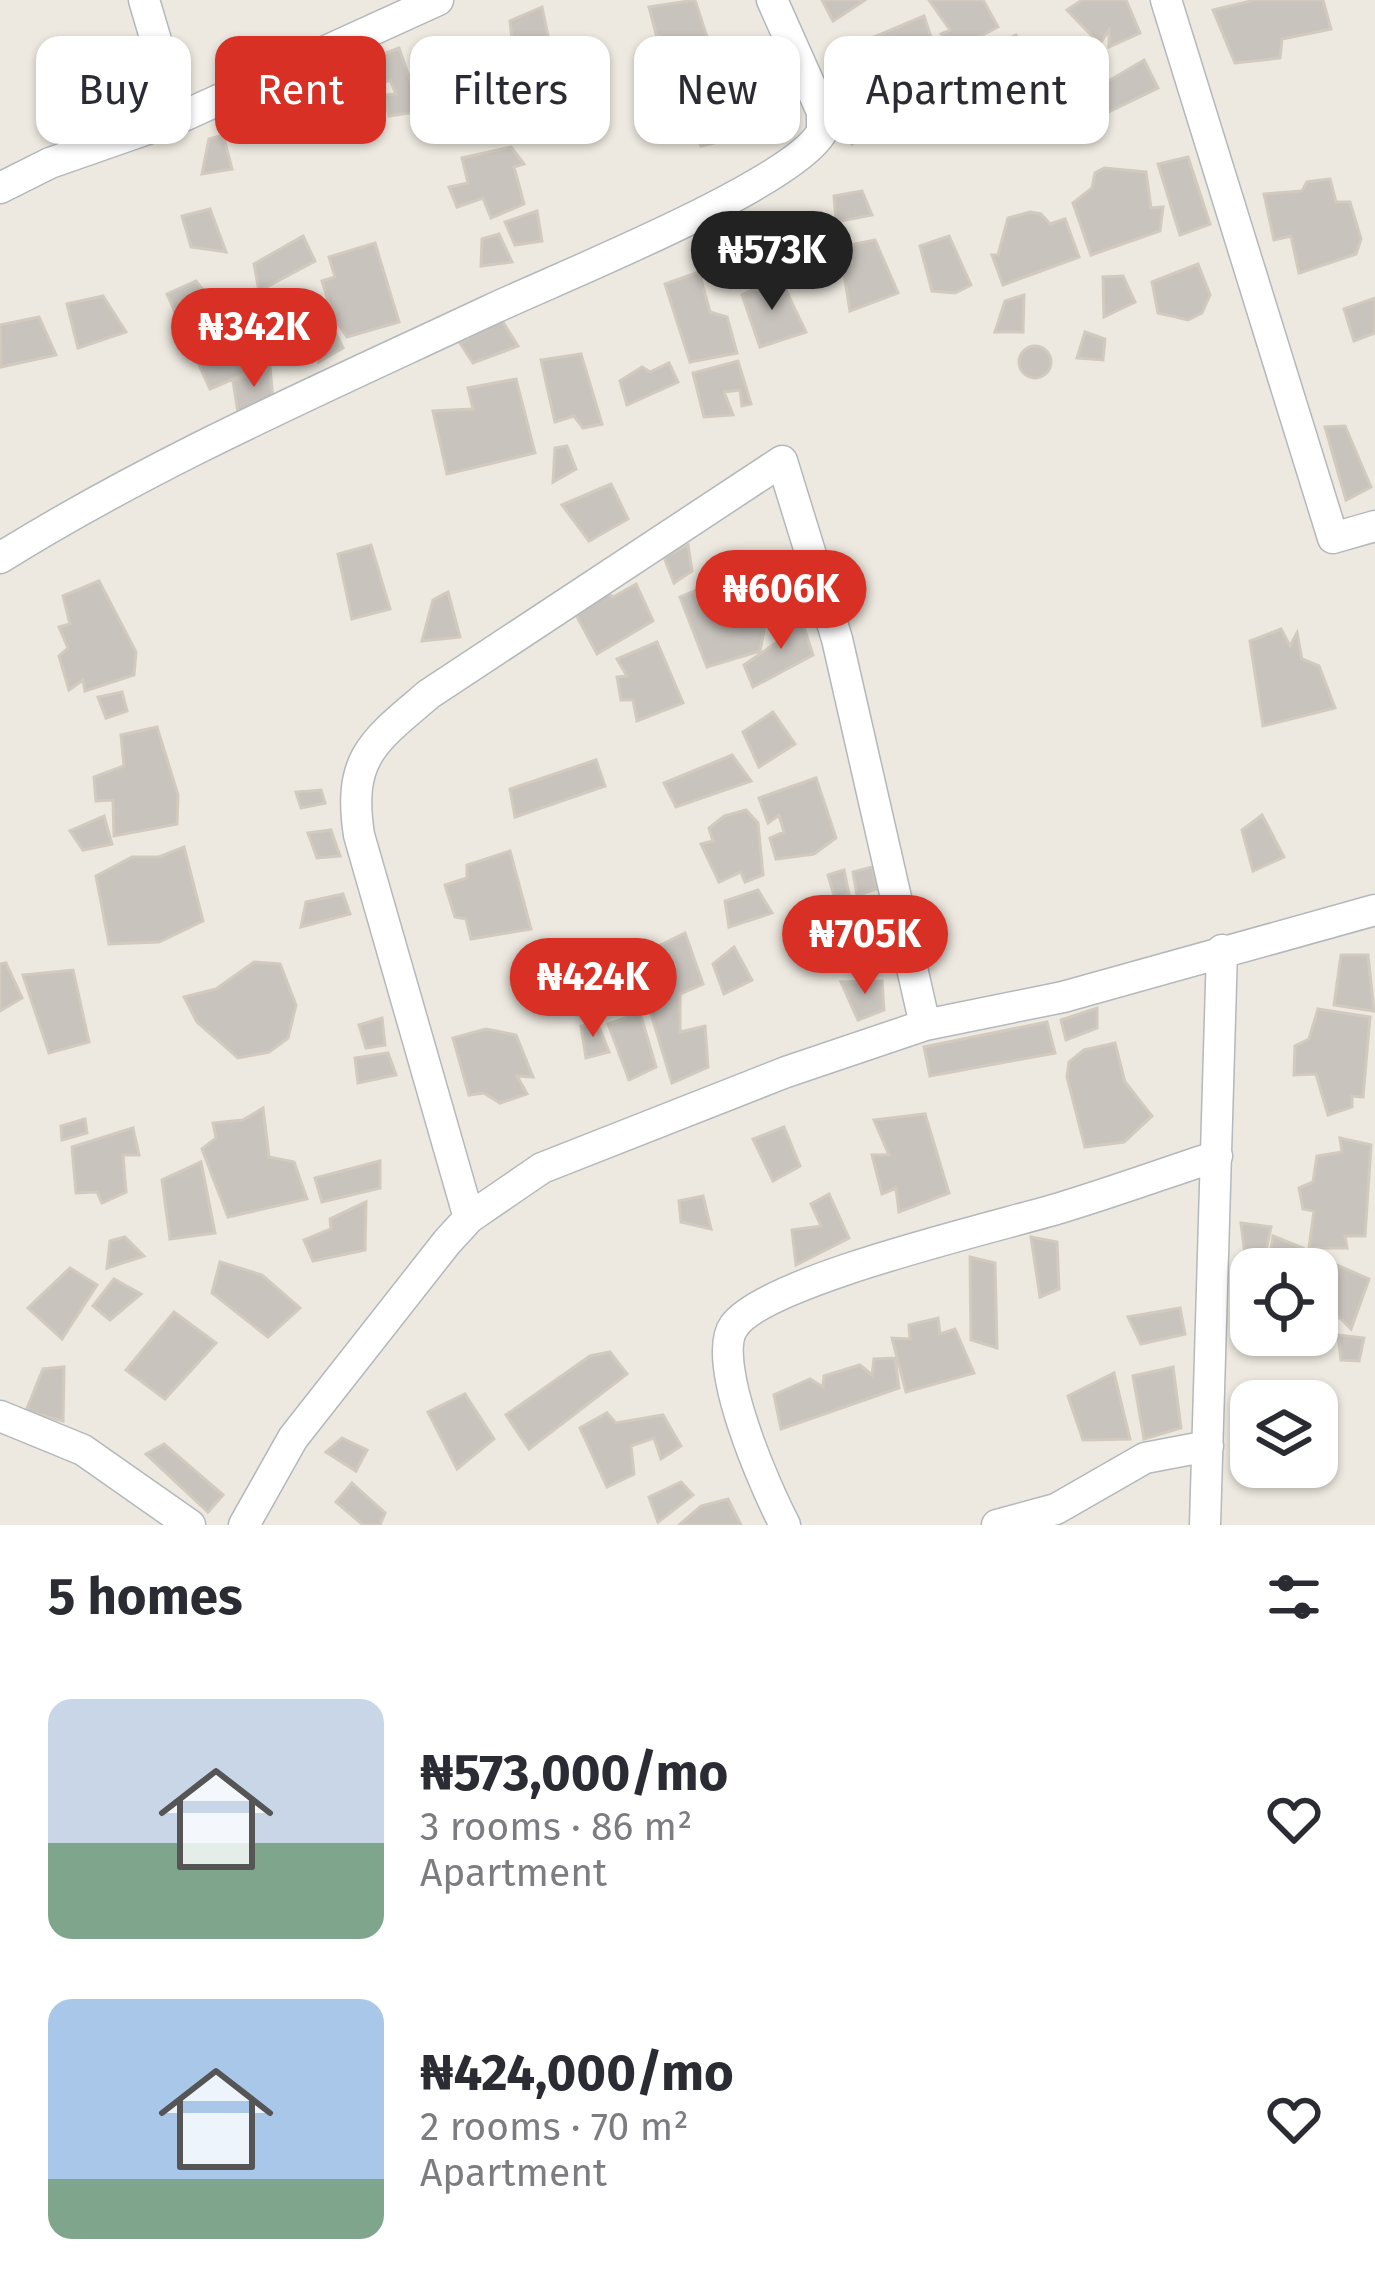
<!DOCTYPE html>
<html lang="en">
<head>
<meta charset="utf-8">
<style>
	body { margin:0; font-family:"Fira Sans",sans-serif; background:#f7f7f7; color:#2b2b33; height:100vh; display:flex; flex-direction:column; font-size:45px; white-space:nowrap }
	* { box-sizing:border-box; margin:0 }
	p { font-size:39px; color:#7c7c81 }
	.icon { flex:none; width:66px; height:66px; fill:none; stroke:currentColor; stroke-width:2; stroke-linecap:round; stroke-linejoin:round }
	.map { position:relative; height:1525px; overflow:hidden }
	.panel { display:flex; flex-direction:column; background:#fff; flex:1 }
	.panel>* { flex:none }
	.hud { position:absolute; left:36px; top:36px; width:1305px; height:108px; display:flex; gap:24px }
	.controls { position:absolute; left:1230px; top:1248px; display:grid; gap:24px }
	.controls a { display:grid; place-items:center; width:108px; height:108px; border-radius:24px; background:#fff; box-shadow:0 3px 9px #0004; font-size:60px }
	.price { position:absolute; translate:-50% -102px; padding:0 27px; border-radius:42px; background:#d93025; color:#fff; font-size:39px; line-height:78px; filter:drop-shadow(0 3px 6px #0008) }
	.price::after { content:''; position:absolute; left:50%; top:72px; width:36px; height:27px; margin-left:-18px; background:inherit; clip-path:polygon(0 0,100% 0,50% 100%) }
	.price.on { background:#222; color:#fff }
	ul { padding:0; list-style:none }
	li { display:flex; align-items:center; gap:36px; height:300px; padding:0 48px }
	li span { display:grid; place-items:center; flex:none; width:336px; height:240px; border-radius:24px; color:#555 }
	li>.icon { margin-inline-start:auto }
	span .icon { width:144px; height:144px; fill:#fffc; stroke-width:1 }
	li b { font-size:51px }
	h2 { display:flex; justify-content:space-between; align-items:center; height:144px; padding:0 48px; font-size:51px }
	.chip { padding:0 42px; border-radius:24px; background:#fff; box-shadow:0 3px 9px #0004; font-size:42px; line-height:108px }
	.chip.on { background:#d93025; color:#fff }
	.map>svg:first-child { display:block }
	.building { fill:#c8c3bd; stroke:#d2cabe; stroke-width:3 }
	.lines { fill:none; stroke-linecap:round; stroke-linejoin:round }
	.street-casing { stroke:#b3b8bc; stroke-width:33 }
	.street { stroke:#fff; stroke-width:30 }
</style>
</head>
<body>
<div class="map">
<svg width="1375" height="1525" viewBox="0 0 1375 1525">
	<rect width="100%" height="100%" fill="#ede9e0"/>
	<path class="building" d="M695 0 712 52 664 65 649 7Z
		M822 0H865L833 21Z
		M929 0H983L998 27 951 52 941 34 950 30Z
		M1082 0H1126L1140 33 1109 47V30L1100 44 1067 10Z
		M1255 0H1323L1331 29 1282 39 1280 58 1235 63 1213 10Z
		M542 7 552 55 515 67 510 21Z
		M924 16 939 61 875 84 855 45Z
		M1016 35 1044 89 993 121 979 106 972 108 961 86 970 79 963 60Z
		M399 48 421 111 389 116 384 95 396 94 390 80 377 86 375 57Z
		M755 56 775 105 731 122 736 138 701 146 684 93 703 91 704 68Z
		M855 56 864 88 840 96 830 69Z
		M1144 60 1158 88 1102 115 1088 93Z
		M902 88 914 108 852 144 841 105Z
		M497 90 517 94 525 116 486 131 474 104Z
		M273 101 283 127 257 130 252 106Z
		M965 109 978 127 959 137 953 114Z
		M223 135 232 169 202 174 209 139Z
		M511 147 524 164 514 167 524 204 491 218 483 198 457 207 449 187 468 183 462 158Z
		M1188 157 1210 224 1180 235 1158 164Z
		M1104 168 1146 172 1151 208 1163 207 1160 231 1091 255 1073 203 1092 188 1095 173Z
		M1330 179 1336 202H1350L1361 239 1356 254 1299 273 1291 236 1274 240 1264 194 1302 191 1307 182Z
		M862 191 872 215 836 222 834 196Z
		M210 209 226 252 191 247 182 216Z
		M537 211 542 241 515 245 505 222Z
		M1030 212 1041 214 1050 224 1065 219 1079 257 1003 285 992 255H998L1008 218Z
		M499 234 512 262 481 266 482 239Z
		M303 236 315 261 259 291 254 264Z
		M949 236 971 285 955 293 932 291 920 246Z
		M875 240 898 293 850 311 843 268 852 263 845 246Z
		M375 243 399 322 347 337 333 316 322 281 335 277 329 257Z
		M1198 264 1210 295 1202 313 1188 320 1158 313 1152 282Z
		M699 272 710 312 727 317 737 353 690 362 665 284Z
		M779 276 806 332 760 347 742 295Z
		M1123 276 1135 302 1104 317 1103 277Z
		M196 281 206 294 224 299 241 290 264 341 248 349 256 369 210 389 167 294Z
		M281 291 286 312 302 308 312 339 288 348 263 301Z
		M1024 295 1023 332H995L1005 301Z
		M103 296 126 332 78 348 67 304Z
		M1375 298V333L1354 341 1344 309Z
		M39 317 56 355 1 367 0 325Z
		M501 319 518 346 473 363 460 343Z
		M331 324 343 348 319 362V334Z
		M1085 332 1105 339 1103 360 1077 358Z
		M1019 362a16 16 0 1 1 32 0a16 16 0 1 1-32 0Z
		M581 354 602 424 583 428 574 416 555 422 541 360Z
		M738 361 751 404 742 406 740 390 724 392 733 415 704 417 693 373Z
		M669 363 678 382 627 405 620 381 642 367 650 372Z
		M270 367 273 400 238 413 233 381Z
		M516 379 535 453 447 474 433 411 473 409 468 388Z
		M1345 426 1371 487 1346 500 1325 427Z
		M567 446 576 469 553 482 555 448Z
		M611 484 628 519 589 541 562 505Z
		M371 545 390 609 352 619 338 554Z
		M688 545 692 571 674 583 664 557Z
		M726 578 738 600 758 595 765 625 760 651 707 667 680 597Z
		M99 581 136 652 134 675 85 691 83 680 69 690 59 656 68 648 59 627 70 624 63 596Z
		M636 584 653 621 597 654 574 611 602 590 613 597Z
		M448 592 460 637 422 641 433 600Z
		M799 612 813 655 753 687 744 665 780 640 776 624Z
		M1281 629 1290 646 1297 633 1302 659 1319 666 1335 708 1263 726 1250 641Z
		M657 642 683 703 637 721 633 700H621L617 677 627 676 617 659Z
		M122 692 127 711 106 718 98 697Z
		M773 712 795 744 759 767 743 732Z
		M157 727 178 795 177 824 114 836 113 800 96 801 94 777 124 766 121 735Z
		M732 755 751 781 676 807 664 783Z
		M596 760 605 786 515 817 510 789Z
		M816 778 836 838 814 854 776 859 770 838 784 832 779 815 768 823 759 798Z
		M321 790 325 803 301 808 296 792Z
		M746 810 758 823 763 875 745 882 741 872 719 882 701 844 713 841 709 828 724 816Z
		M1262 815 1284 857 1253 871 1242 830Z
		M104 816 112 844 83 850 70 831Z
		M331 830 340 856 317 858 308 833Z
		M184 847 203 921 159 942 109 944 96 876 132 857H159Z
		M510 851 531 929 471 939 466 919 455 917 445 885 467 878V865Z
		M872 867 877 889 857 895 853 872Z
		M844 870 849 894 835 899 828 875Z
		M758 890 772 913 729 927 725 901Z
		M343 894 350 914 301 927 306 902Z
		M868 904 871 943 833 952 828 910Z
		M685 933 703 984 680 994V1032L705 1026 708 1067 672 1083 634 958Z
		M734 947 752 980 724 994 713 964Z
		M1341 955H1368L1374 1011 1334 1005Z
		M254 962 280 964 296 1005 288 1038 269 1052 238 1058 197 1022 184 997 216 989Z
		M6 963 22 998 0 1011V964Z
		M73 970 89 1042 49 1053 23 975Z
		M627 970 641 1002 576 1014 569 976Z
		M882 981 884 1010 858 1020 841 982Z
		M1097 1008V1028L1066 1040 1061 1020Z
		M1318 1009 1370 1017 1363 1097 1352 1096V1107L1328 1115 1316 1074 1294 1075 1295 1046 1309 1039Z
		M640 1013 656 1067 629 1080 608 1024Z
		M382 1018 385 1045 366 1048 359 1025Z
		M597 1022 609 1052 586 1058 581 1026Z
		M1047 1022 1055 1053 930 1076 924 1047Z
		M486 1029 516 1035 533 1077 517 1076 527 1094 500 1103 484 1093 469 1095 453 1038Z
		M1115 1043 1125 1082 1152 1116 1124 1142 1085 1147 1067 1077 1069 1062 1084 1050Z
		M388 1053 396 1075 358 1083 355 1058Z
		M263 1108 269 1157 294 1162 307 1199 228 1217 202 1149 216 1138 213 1123 243 1120Z
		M925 1114 949 1193 899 1212 896 1188 882 1194 872 1155H889L874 1120Z
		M85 1119 87 1133 62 1140 61 1126Z
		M784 1127 800 1166 773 1181 753 1139Z
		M133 1128 139 1155H123L126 1192 102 1203 97 1192 76 1193 72 1147Z
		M1340 1138 1371 1145 1365 1236H1345L1347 1248H1309L1314 1211 1303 1209 1299 1188 1313 1182 1317 1156 1342 1152Z
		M380 1161V1188L322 1202 315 1178Z
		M201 1162 215 1233 170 1239 162 1180Z
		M829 1194 849 1238 796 1265 792 1230 821 1226 811 1204Z
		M703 1196 711 1229 681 1222 679 1201Z
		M366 1202 365 1250 313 1261 304 1240 331 1229 330 1219Z
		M1241 1223 1271 1227 1265 1255H1245Z
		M1273 1236 1303 1248 1292 1269 1269 1263Z
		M125 1237 144 1256 107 1268 110 1241Z
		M1031 1237 1057 1242 1059 1289 1040 1297Z
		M1309 1253 1369 1279 1351 1329 1339 1317 1329 1326 1317 1319V1269H1302Z
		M970 1257 995 1263 997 1348 971 1340Z
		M220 1262 262 1275 300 1308 268 1337 212 1293Z
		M70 1268 97 1285 62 1339 28 1308Z
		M114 1279 141 1294 110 1320 93 1306Z
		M1180 1308 1185 1334 1141 1344 1128 1317Z
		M174 1312 216 1343 165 1399 126 1370Z
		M938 1318 940 1334 955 1329 974 1373 906 1392 892 1338 910 1339 909 1325Z
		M1338 1335 1364 1338 1359 1361 1341 1360Z
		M610 1352 627 1374 529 1449 506 1415 590 1356Z
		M895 1358 899 1388 781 1429 774 1395 810 1379 823 1387 824 1376 860 1365 872 1375 874 1359Z
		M64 1367 63 1421 26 1411 43 1369Z
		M1173 1367 1181 1428 1144 1439 1133 1376Z
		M1114 1373 1130 1439 1083 1440 1068 1396Z
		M465 1394 494 1439 457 1469 428 1412Z
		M607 1413 616 1423 663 1415 681 1446 661 1459 654 1438 631 1446 634 1474 607 1487 580 1428Z
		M342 1438 367 1450 356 1471 326 1452Z
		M164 1444 223 1495 208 1512 146 1454Z
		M681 1482 693 1495 658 1522 649 1497Z
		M352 1483 385 1513 380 1525H363L336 1502Z
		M728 1499 741 1525H679L701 1506Z"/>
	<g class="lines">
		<defs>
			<path id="street" d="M144 0 179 118
				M1166 0 1333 538 1375 526
				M0 188 50 163 179 118 438 0
				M0 558C154 462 324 388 488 311 555 279 791 186 822 132V112L772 0
				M469 1218 359 835C347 757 374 741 429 694L782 461 837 639 925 1025
				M0 1416 83 1450 190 1525
				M244 1525 293 1438 447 1242 469 1218 542 1168 786 1072 925 1025 1063 997 1375 910
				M785 1525C766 1489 709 1360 734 1326 766 1280 997 1227 1060 1208 1113 1192 1165 1173 1217 1156
				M997 1525 1056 1509 1145 1458 1208 1446
				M1205 1525 1222 950"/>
		</defs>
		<use href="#street" class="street-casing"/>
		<use href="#street" class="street"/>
	</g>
</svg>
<div class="controls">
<a><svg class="icon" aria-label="locate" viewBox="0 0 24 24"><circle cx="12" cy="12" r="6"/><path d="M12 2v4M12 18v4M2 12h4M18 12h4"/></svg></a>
<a><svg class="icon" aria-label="layers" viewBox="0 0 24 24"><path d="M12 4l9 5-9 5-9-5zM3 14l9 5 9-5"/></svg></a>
</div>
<b class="price on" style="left:772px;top:313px">₦573K</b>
<b class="price" style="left:254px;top:390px">₦342K</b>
<b class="price" style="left:781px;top:652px">₦606K</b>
<b class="price" style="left:865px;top:997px">₦705K</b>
<b class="price" style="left:593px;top:1040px">₦424K</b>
<div class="hud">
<a class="chip">Buy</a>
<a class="chip on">Rent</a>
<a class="chip">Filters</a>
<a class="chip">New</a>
<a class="chip">Apartment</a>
</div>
</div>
<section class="panel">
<h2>5 homes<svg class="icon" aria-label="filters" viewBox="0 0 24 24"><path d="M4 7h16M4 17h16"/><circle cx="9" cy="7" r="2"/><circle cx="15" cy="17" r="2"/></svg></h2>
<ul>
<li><span style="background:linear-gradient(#c9d6e8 60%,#7fa58c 0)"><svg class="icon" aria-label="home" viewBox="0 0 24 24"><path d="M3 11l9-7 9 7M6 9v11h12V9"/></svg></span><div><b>₦573,000/mo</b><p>3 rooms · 86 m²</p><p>Apartment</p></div><svg class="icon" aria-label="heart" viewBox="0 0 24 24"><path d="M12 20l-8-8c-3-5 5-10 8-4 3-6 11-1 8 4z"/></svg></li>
<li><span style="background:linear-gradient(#a9c7e8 75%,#7fa58c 0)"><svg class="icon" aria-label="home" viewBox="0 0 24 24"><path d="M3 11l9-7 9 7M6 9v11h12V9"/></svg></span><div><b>₦424,000/mo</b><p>2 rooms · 70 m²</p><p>Apartment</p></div><svg class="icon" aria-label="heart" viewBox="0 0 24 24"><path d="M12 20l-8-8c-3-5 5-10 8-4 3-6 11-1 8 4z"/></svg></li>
</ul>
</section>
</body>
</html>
